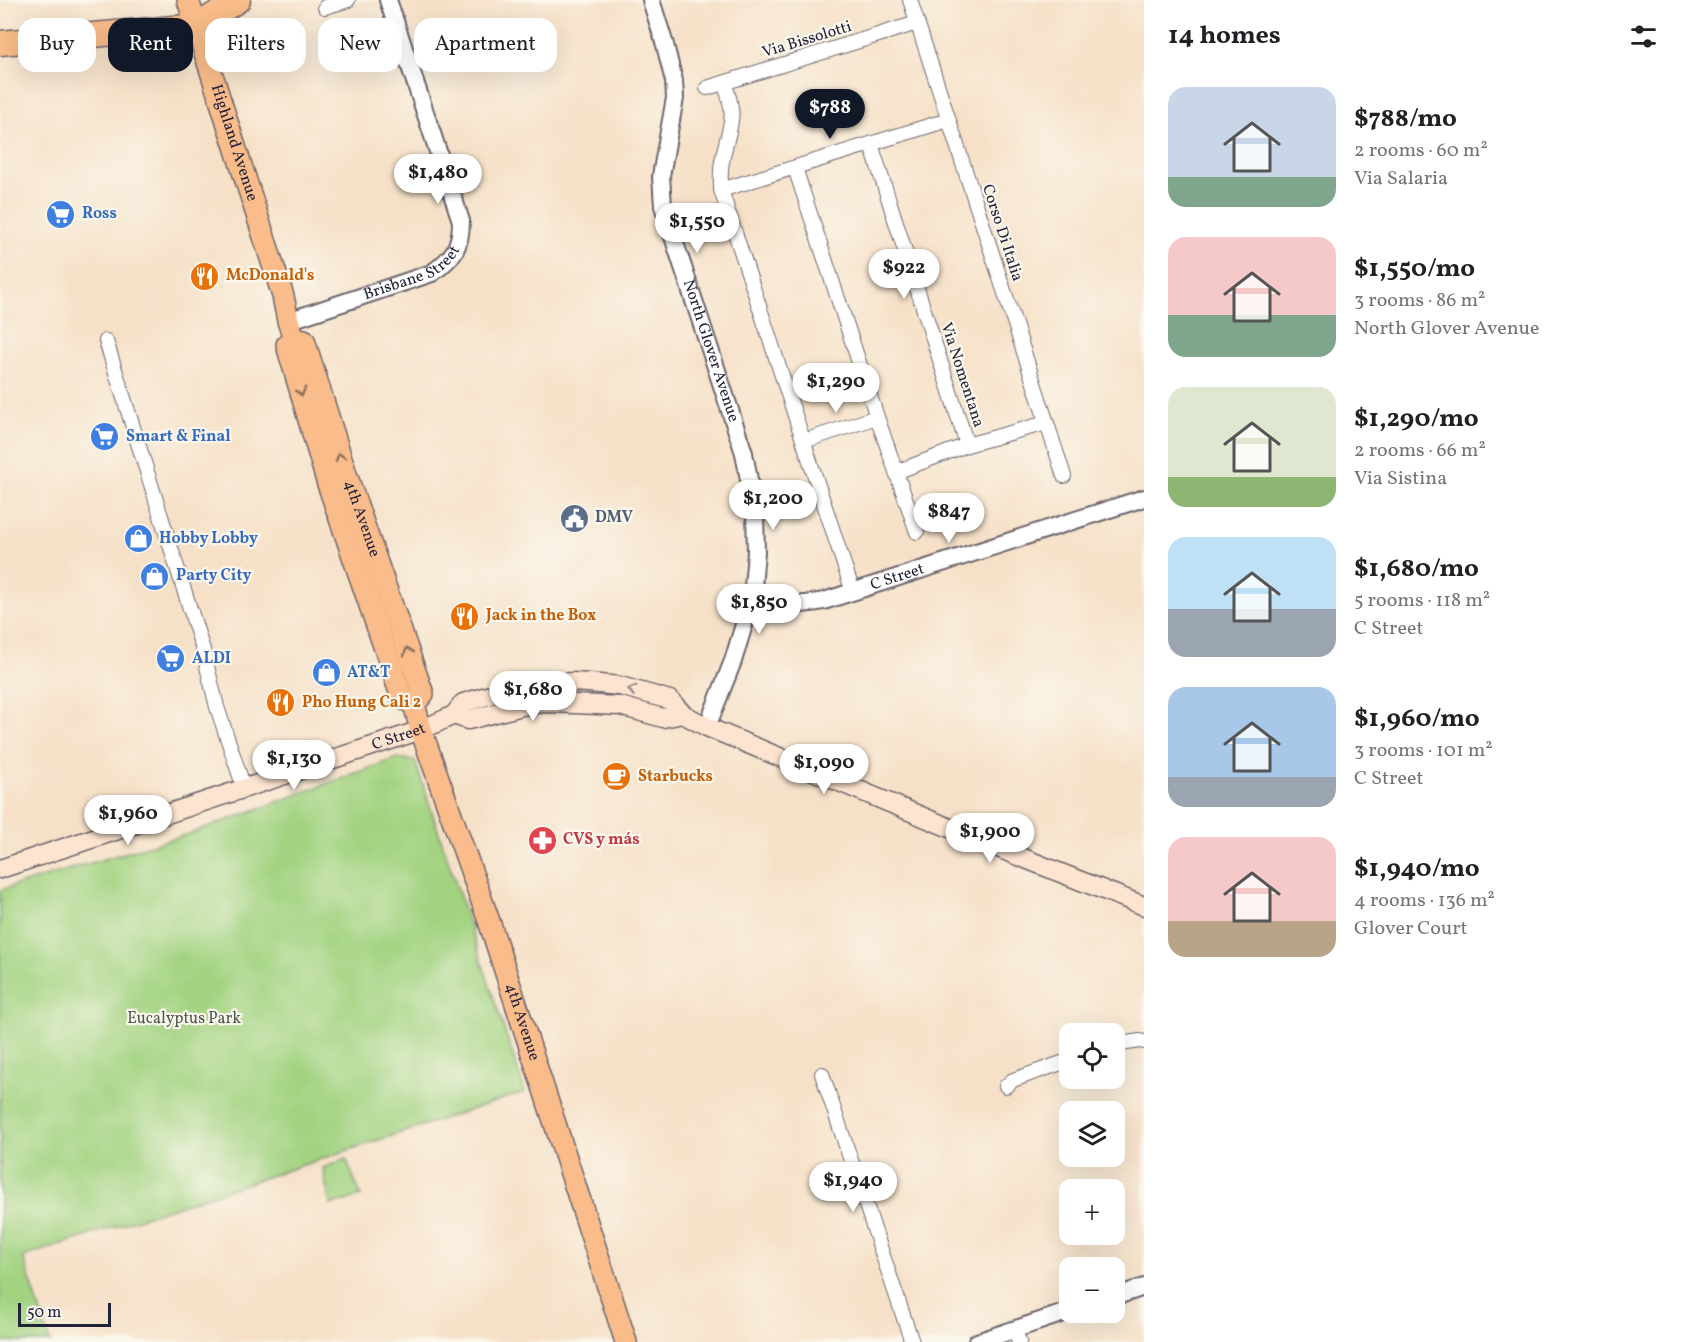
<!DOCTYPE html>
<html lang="en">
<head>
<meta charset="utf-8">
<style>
	body { margin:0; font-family:Vollkorn,serif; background:#f6f6f6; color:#202124; height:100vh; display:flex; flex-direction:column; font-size:22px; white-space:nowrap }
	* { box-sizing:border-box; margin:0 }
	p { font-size:20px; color:#757577 }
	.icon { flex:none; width:33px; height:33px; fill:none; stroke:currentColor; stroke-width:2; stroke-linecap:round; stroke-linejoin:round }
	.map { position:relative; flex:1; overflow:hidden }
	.details { display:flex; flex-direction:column; background:#fff; width:540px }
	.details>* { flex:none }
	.guide { position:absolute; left:18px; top:18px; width:570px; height:54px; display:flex; gap:12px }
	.controls { position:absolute; left:1059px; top:1023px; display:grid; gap:12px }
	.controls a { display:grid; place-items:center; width:66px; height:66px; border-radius:12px; background:#fff; box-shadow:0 6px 24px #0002; font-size:30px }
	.scale { position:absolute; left:18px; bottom:15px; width:93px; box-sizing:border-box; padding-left:6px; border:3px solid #22223b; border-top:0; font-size:16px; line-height:21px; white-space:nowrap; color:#22223b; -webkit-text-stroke:4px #fbf7ec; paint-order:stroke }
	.price { position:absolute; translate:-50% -51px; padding:0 14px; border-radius:21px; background:#fff; color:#222; font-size:20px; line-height:39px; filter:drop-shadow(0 2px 3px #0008) }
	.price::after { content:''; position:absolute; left:50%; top:36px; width:18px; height:14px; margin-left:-9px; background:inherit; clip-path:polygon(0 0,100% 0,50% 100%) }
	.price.selected { background:#111827; color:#fff }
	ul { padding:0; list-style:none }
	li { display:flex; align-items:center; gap:18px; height:150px; padding:0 24px }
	li span { display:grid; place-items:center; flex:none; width:168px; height:120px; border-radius:18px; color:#555 }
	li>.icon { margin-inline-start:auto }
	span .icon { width:72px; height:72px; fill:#fffc; stroke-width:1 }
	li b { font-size:26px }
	h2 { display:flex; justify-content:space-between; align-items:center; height:72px; padding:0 24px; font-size:26px }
	.chip { padding:0 21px; border-radius:18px; background:#fff; box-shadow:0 6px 24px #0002; font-size:21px; line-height:54px }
	.chip.selected { background:#111827; color:#fff }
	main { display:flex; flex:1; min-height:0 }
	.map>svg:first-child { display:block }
	.green { fill:#a3d381; stroke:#627a5e; stroke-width:1.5 }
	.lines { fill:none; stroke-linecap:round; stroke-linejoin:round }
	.minor-casing { stroke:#6c656c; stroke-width:16 }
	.tertiary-casing { stroke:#6c656c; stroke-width:20 }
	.secondary-casing { stroke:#6c656c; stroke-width:21 }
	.primary-casing { stroke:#6c656c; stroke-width:24 }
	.motorway-casing { stroke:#6c656c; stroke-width:27 }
	.minor { stroke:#fff; stroke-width:14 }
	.tertiary { stroke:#fff; stroke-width:16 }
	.secondary { stroke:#fde4d0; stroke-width:18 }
	.primary { stroke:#f9bc8a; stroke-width:21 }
	.motorway { stroke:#f9bc8a; stroke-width:24 }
	.oneway { stroke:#8e6f62 }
	.oneway2 { stroke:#9a8d8d }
	.labels { text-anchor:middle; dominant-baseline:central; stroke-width:4.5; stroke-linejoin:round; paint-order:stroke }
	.street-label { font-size:16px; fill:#22223b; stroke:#fbf7ec }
	.shop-label { font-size:16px; font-weight:bold; fill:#366cbe; stroke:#fbf7ec; text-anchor:start }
	.food-label { font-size:16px; font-weight:bold; fill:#c56008; stroke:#fbf7ec; text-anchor:start }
	.service-label { font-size:16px; font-weight:bold; fill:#4e5e75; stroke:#fbf7ec; text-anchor:start }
	.health-label { font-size:16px; font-weight:bold; fill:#be3a42; stroke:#fbf7ec; text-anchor:start }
	.park-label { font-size:16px; fill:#495750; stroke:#fbf7ec }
</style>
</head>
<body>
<main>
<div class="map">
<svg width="1144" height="1342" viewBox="0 0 1144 1342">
	<rect width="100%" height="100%" fill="#fbf7ec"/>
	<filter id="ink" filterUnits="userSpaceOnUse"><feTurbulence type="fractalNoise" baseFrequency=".0167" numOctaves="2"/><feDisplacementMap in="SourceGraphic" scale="12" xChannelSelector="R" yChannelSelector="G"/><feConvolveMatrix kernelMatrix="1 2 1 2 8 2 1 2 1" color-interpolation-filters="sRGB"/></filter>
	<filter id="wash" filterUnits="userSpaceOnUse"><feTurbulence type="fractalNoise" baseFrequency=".008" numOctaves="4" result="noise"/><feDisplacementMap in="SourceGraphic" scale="24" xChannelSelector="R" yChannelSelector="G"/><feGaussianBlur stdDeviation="1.35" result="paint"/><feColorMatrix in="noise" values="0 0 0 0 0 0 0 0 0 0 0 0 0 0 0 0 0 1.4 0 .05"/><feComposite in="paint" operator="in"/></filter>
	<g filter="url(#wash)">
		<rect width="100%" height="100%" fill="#f6e1c8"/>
		<path class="green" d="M397 758 415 761 525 1092 23 1257 50 1342H0V890L192 833Z
			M346 1159 361 1196 330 1205 323 1168Z"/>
	</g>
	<g filter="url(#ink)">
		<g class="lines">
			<defs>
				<path id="minor" d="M910 0 1064 476
					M325 7 348 0
					M724 83C739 120 728 126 722 162 720 171 721 181 721 190L853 592
					M707 88 917 23
					M871 144 967 445
					M795 168 877 417 917 532
					M721 190 948 120
					M106 341 203 650 217 707 244 788
					M804 441 877 417
					M896 472 967 445 1046 423
					M1114 1045 1140 1041 1144 1042
					M822 1074 912 1342
					M1006 1086 1013 1080 1070 1060
					M1015 1330 1019 1342"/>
				<g id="tertiary">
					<path id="s1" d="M651 0 665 45 674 81 675 98 661 176 663 206 744 453 755 512 756 552 752 598 733 661 707 727"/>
					<path id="s2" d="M288 321 432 273C453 258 461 247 461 221L388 0"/>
					<path id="s3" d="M752 598C777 606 799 606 824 601L1144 498"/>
					<path d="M1114 1297 1144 1287"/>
					<path d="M977 1342 1070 1311"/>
				</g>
				<g id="secondary">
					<path d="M454 715 468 720 530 704 551 703 620 706 663 718 683 714"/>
					<path id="s4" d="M0 869 421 730 454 715 463 703 493 694 544 684 573 682 589 683 620 686 670 700 683 714 707 727 998 848 1144 906"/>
				</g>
				<g id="primary">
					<path id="s5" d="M188 0 283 296 288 321 294 338"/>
					<path id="s6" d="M294 338 304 340 347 477 423 694 414 704"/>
					<path d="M294 338 287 345 327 481 402 698 414 704"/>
					<path id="s7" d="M414 704 421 730 489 921 626 1342"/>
				</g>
				<path id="motorway" d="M0 43 197 26 238 0"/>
			</defs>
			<use href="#minor" class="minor-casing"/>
			<use href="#tertiary" class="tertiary-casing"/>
			<use href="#secondary" class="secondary-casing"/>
			<use href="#primary" class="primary-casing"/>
			<use href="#motorway" class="motorway-casing"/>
			<use href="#minor" class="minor"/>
			<use href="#tertiary" class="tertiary"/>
			<use href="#secondary" class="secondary"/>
			<use href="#primary" class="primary"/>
			<use href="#motorway" class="motorway"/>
		</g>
		<defs><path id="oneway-chevron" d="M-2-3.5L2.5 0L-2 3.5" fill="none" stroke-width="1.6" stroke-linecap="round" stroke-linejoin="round" transform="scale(1.5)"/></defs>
		<g class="oneway">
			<use href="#oneway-chevron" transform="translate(301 392) rotate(74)"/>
			<use href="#oneway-chevron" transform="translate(340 457) rotate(-107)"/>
			<use href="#oneway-chevron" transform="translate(408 651) rotate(-109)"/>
		</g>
		<use class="oneway2" href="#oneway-chevron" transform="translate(632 690) rotate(-165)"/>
	</g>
	<defs>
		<symbol id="supermarket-disc" viewBox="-11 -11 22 22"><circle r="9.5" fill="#3f7fe0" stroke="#fbf7ec"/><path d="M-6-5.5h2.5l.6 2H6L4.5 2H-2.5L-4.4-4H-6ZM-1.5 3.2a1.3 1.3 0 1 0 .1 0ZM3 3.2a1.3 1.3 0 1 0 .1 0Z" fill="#fff"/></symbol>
		<symbol id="restaurant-disc" viewBox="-11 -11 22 22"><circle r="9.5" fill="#e8710a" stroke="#fbf7ec"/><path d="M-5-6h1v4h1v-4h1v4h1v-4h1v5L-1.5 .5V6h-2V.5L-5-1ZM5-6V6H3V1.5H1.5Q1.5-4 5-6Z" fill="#fff"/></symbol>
		<symbol id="civic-disc" viewBox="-11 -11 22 22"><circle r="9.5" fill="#5c6f8a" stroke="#fbf7ec"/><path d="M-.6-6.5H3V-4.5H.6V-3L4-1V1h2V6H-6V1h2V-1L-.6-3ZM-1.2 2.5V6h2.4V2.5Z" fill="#fff"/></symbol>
		<symbol id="shop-disc" viewBox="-11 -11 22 22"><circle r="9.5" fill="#3f7fe0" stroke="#fbf7ec"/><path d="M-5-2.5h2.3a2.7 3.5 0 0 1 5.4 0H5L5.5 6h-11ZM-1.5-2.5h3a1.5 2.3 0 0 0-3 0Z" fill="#fff"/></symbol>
		<symbol id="cafe-disc" viewBox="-11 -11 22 22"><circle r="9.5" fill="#e8710a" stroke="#fbf7ec"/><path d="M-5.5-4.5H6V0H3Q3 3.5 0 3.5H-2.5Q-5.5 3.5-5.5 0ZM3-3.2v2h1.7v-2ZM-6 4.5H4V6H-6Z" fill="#fff"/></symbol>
		<symbol id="pharmacy-disc" viewBox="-11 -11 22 22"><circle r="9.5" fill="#e0444e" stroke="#fbf7ec"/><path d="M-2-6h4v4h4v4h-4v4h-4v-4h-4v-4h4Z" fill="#fff"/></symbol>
	</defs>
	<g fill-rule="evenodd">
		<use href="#supermarket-disc" x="44" y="198" width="33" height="33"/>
		<use href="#restaurant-disc" x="188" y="260" width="33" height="33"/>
		<use href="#supermarket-disc" x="88" y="420" width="33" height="33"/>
		<use href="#civic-disc" x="558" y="502" width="33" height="33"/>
		<use href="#shop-disc" x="122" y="522" width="33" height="33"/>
		<use href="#shop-disc" x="138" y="560" width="33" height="33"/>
		<use href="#restaurant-disc" x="448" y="600" width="33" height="33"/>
		<use href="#supermarket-disc" x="154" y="642" width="33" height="33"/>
		<use href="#shop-disc" x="310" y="656" width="33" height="33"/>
		<use href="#restaurant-disc" x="264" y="686" width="33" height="33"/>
		<use href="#cafe-disc" x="600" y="760" width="33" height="33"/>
		<use href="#pharmacy-disc" x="526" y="824" width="33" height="33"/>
	</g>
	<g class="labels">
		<g class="street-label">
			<text transform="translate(807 40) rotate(-17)">Via Bissolotti</text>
			<text stroke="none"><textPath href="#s5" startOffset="150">Highland Avenue</textPath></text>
			<text transform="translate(1002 233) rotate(72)">Corso Di Italia</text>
			<text stroke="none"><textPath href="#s2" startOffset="134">Brisbane Street</textPath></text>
			<text stroke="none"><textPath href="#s1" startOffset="363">North Glover Avenue</textPath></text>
			<text transform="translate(962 375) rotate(72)">Via Nomentana</text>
			<text stroke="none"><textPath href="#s6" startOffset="198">4th Avenue</textPath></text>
			<text stroke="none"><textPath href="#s3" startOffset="150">C Street</textPath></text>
			<text stroke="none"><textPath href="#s4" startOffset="420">C Street</textPath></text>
			<text stroke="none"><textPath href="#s7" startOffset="336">4th Avenue</textPath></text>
		</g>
		<g class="shop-label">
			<text x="82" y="214">Ross</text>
			<text x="126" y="437">Smart &amp; Final</text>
			<text x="159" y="539">Hobby Lobby</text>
			<text x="176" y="576">Party City</text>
			<text x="192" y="659">ALDI</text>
			<text x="347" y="673">AT&amp;T</text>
		</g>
		<g class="food-label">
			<text x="226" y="276">McDonald's</text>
			<text x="486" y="616">Jack in the Box</text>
			<text x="302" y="703">Pho Hung Cali 2</text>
			<text x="638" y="777">Starbucks</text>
		</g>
		<g class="service-label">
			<text x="595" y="518">DMV</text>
		</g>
		<g class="health-label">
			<text x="563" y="840">CVS y más</text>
		</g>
		<g class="park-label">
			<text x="184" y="1019">Eucalyptus Park</text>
		</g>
	</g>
</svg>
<div class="controls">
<a><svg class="icon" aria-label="locate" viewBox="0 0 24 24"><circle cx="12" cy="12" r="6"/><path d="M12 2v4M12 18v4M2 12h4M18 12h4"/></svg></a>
<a><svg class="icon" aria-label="layers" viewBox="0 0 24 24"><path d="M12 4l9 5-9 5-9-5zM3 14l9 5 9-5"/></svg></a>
<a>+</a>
<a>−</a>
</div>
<div class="scale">50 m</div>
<b class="price selected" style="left:830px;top:140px">$788</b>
<b class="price" style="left:438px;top:205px">$1,480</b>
<b class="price" style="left:697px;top:254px">$1,550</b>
<b class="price" style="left:904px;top:300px">$922</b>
<b class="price" style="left:836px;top:414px">$1,290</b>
<b class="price" style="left:773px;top:531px">$1,200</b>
<b class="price" style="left:949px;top:544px">$847</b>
<b class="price" style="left:759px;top:635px">$1,850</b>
<b class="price" style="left:533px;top:722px">$1,680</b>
<b class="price" style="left:294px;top:791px">$1,130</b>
<b class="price" style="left:824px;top:795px">$1,090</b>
<b class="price" style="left:128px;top:846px">$1,960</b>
<b class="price" style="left:990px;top:864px">$1,900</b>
<b class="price" style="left:853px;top:1213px">$1,940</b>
<div class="guide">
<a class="chip">Buy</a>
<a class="chip selected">Rent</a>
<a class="chip">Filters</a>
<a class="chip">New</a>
<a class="chip">Apartment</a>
</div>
</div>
<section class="details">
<h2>14 homes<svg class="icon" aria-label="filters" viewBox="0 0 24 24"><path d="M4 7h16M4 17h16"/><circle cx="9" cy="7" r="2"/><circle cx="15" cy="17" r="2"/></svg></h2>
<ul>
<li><span style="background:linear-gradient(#c9d6e8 75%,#7fa58c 0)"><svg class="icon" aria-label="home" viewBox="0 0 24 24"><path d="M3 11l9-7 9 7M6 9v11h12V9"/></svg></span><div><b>$788/mo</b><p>2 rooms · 60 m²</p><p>Via Salaria</p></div></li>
<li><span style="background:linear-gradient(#f6c9c9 65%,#7fa58c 0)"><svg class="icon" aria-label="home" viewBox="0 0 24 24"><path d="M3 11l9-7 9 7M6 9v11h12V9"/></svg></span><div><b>$1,550/mo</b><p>3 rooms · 86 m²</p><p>North Glover Avenue</p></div></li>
<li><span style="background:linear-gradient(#dfe7d0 75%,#8fb573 0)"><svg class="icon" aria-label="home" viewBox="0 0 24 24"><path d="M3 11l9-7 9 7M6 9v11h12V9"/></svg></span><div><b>$1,290/mo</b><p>2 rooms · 66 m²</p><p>Via Sistina</p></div></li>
<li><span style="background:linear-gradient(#bfe0f5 60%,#9aa5b1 0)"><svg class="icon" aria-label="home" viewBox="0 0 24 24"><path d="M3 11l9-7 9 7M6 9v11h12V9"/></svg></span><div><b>$1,680/mo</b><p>5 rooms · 118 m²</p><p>C Street</p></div></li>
<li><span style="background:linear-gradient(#a9c7e8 75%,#9aa5b1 0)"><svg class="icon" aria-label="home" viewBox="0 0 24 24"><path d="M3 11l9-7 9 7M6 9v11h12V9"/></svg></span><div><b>$1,960/mo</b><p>3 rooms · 101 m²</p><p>C Street</p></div></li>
<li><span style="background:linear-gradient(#f6c9c9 70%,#b9a48a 0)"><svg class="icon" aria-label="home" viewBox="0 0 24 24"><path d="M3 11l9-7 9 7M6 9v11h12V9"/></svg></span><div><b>$1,940/mo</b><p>4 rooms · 136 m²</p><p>Glover Court</p></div></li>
</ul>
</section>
</main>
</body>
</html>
